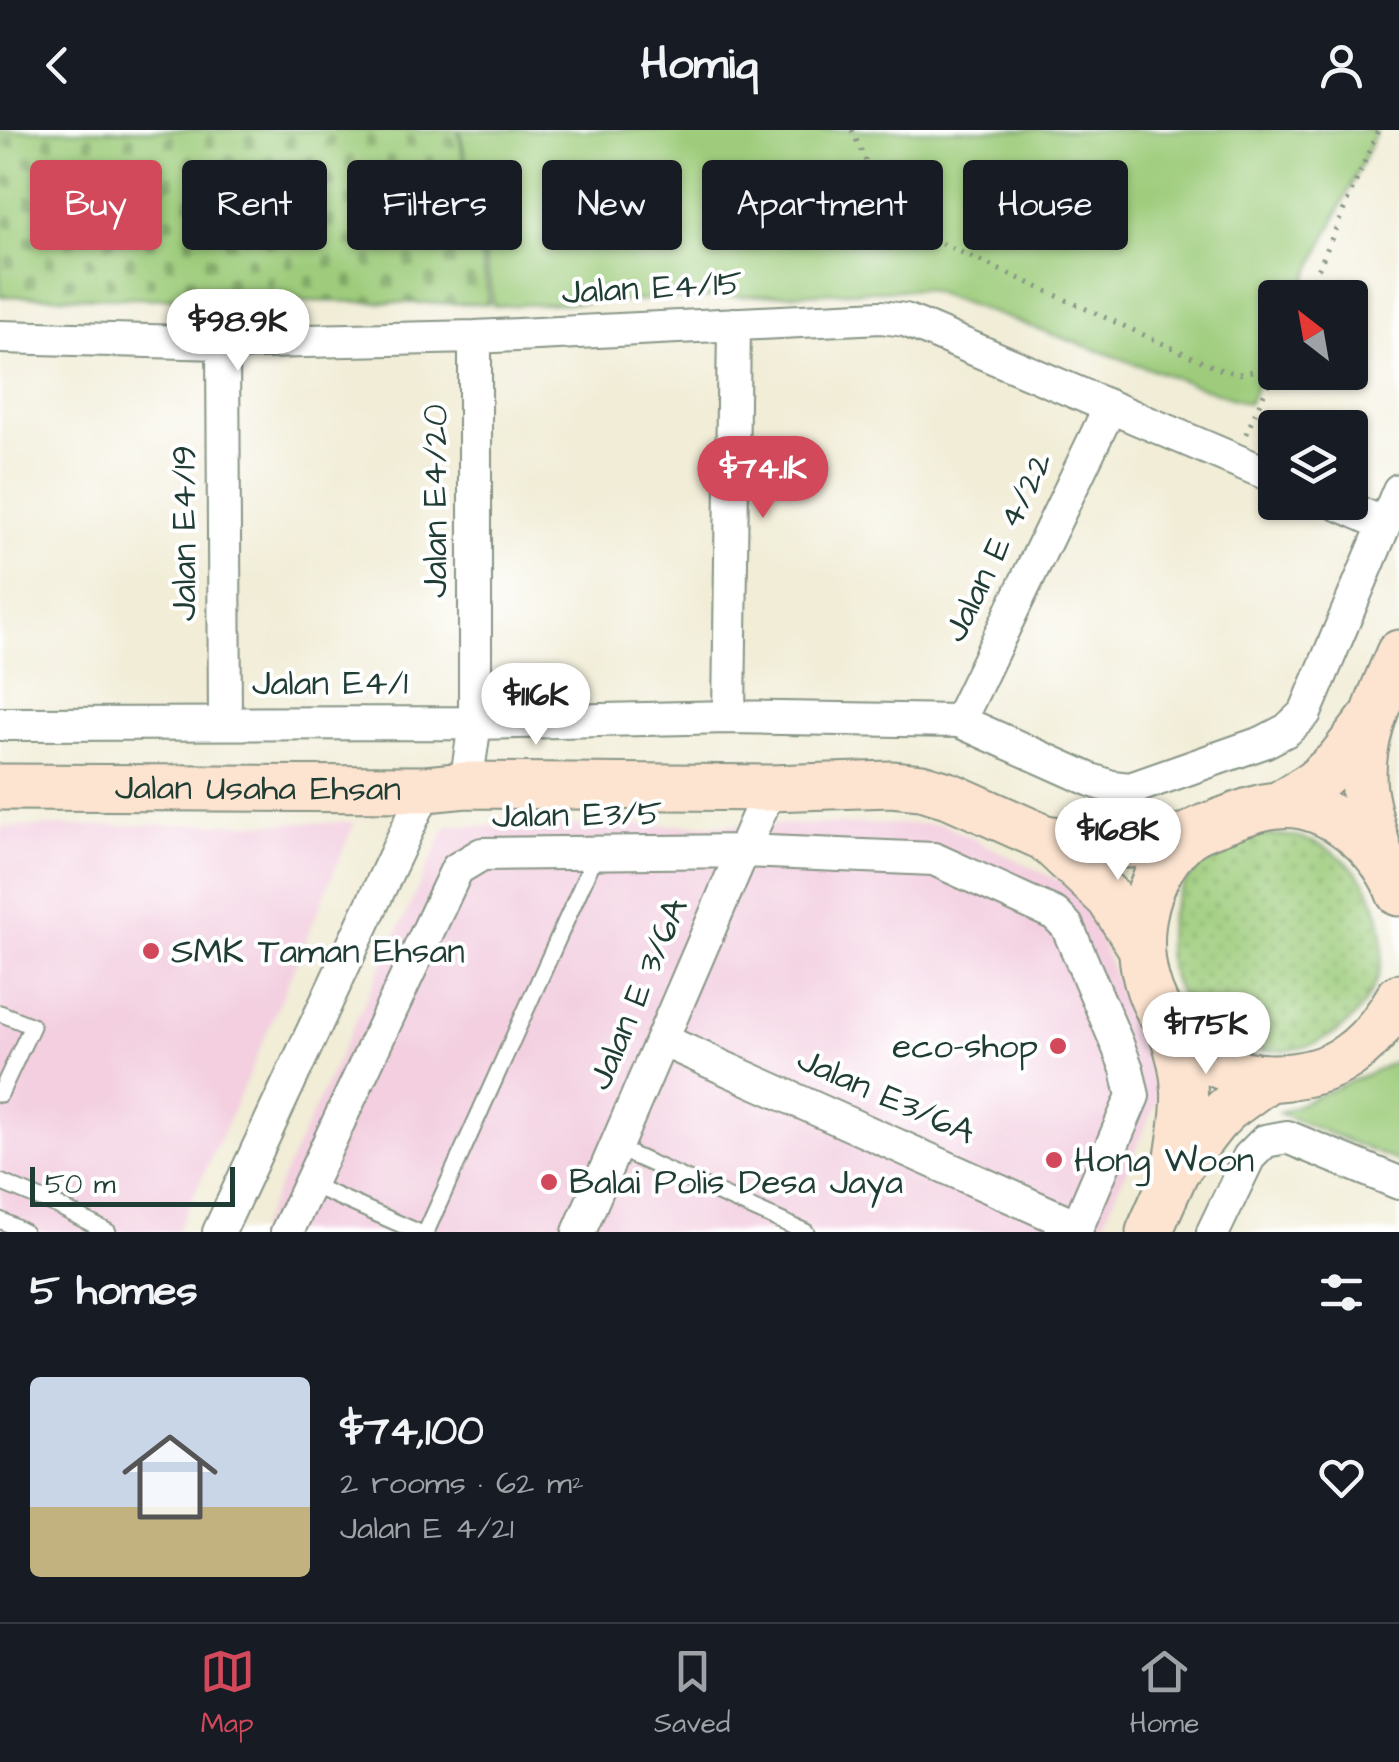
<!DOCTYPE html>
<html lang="en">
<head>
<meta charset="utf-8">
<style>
	body { margin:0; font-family:"Architects Daughter",sans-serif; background:#20242c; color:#f1f3f6; height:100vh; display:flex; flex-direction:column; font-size:38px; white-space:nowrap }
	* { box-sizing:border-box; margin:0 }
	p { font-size:32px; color:#9ea1a6 }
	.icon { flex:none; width:55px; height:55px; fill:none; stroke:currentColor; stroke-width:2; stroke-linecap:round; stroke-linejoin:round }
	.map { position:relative; height:1102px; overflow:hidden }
	.side { display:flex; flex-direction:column; background:#171b24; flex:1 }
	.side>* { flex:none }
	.guide { position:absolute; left:30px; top:30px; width:1340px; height:90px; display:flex; gap:20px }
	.needle { width:65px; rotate:329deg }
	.tools { position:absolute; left:1258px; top:150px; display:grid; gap:20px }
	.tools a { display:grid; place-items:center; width:110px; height:110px; border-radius:10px; background:#171b24; box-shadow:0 2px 8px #0004; font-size:50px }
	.scale { position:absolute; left:30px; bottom:25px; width:205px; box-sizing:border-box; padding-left:10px; border:5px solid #1f3d34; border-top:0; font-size:28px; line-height:35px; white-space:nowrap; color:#1f3d34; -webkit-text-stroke:8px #fff; paint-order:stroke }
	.price { position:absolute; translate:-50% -85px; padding:0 22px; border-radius:35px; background:#fff; color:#222; font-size:32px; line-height:65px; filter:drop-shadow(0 2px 5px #0008) }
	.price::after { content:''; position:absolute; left:50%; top:60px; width:30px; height:22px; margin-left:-15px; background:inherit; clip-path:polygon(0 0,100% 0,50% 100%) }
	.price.selected { background:#d1495b; color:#fff }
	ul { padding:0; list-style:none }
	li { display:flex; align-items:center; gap:30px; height:250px; padding:0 30px }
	li span { display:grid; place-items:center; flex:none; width:280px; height:200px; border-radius:10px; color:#555 }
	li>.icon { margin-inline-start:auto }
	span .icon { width:120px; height:120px; fill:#fffc; stroke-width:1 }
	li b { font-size:42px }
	h2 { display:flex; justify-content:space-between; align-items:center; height:120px; padding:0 30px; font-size:42px }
	.chip { padding:0 35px; border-radius:10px; background:#171b24; box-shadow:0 2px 8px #0004; font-size:35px; line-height:90px }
	.chip.selected { background:#d1495b; color:#fff }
	header { display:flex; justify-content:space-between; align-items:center; height:130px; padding:0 30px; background:#171b24; font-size:45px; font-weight:700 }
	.menu { display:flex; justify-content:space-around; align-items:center; height:140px; border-top:2px solid #363941; background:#171b24; font-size:28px; color:#9ea1a6 }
	.menu a { display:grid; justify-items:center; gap:5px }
	.menu .selected { color:#d1495b }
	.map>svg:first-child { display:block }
	.built { fill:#f3cfe0 }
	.grass { fill:url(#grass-dots); stroke:#5e8458; stroke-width:2.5 }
	.cemetery { fill:url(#cemetery-stones); stroke:#5e8458; stroke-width:2.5 }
	.park { fill:#9ecc7b; stroke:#5e8458; stroke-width:2.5 }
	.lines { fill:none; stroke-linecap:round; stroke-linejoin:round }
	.lane-casing { stroke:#889586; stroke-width:19 }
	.street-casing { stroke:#889586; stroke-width:36 }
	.secondary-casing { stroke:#889586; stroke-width:49 }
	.path { stroke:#889586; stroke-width:5; stroke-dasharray:2.5 8; stroke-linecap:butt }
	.lane { stroke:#fff; stroke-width:15 }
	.street { stroke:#fff; stroke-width:32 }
	.secondary { stroke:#fde4d0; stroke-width:45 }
	.poi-dot { fill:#d1495b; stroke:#fff; stroke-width:4 }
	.labels { text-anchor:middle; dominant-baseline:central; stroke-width:8; stroke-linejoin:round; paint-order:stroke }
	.street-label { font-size:35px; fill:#1f3d34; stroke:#fff }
	.poi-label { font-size:35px; fill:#1f3d34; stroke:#fff; text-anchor:start }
</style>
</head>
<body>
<header><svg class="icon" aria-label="back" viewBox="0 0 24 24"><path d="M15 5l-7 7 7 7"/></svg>Homiq<svg class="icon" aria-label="person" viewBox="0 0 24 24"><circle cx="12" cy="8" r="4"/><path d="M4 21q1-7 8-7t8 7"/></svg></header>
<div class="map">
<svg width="1399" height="1102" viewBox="0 0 1399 1102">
	<defs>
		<pattern id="grass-dots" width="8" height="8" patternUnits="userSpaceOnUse" patternTransform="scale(2.5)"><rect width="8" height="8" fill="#9ecc7b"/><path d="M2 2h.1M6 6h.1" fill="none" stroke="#80a766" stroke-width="1.8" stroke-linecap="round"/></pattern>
		<pattern id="cemetery-stones" width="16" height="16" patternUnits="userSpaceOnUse" patternTransform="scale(2.5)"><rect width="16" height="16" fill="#9ecc7b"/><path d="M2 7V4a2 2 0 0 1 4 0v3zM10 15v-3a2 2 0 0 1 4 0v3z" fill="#80a766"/></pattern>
	</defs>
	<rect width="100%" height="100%" fill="#fff"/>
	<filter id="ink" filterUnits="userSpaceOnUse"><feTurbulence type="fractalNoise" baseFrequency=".01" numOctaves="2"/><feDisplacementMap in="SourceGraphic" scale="20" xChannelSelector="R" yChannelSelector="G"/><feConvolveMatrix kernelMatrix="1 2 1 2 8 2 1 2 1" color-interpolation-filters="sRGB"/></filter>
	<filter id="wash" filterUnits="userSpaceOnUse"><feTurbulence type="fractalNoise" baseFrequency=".0048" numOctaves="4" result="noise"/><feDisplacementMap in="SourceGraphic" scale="40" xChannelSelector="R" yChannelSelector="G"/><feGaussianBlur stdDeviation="2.25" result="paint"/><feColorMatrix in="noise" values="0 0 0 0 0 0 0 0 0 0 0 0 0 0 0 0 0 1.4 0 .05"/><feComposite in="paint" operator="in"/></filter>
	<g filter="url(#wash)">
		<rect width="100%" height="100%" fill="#f1edd7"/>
		<path class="built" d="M355 692 249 945 177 1102H0V697Z
			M942 694 1083 762 1159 966 1099 1102H257L447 696Z"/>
		<path class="grass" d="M1167 813a108 108 0 1 1 216 0a108 108 0 1 1-216 0Z"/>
		<path class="cemetery" d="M0 0H458L490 174 0 166Z"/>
		<path class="park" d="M460 0H1377L1298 167 1275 168V217L1248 274 925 159 494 176Z
			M1399 930V1032L1279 983Z"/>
	</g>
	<g filter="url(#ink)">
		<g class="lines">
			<defs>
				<path id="lane" d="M0 883 32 896 0 964
					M616 1018 806 1102
					M0 1052 58 1076 108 1102
					M309 1054 418 1102
					M0 1090 24 1102
					M426 1102 596 724"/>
				<path id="street" d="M0 207 223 213 475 207 881 187 905 190 927 199 1275 347
					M223 213 225 593
					M1334 372 1384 394
					M729 587 734 194
					M959 591 1110 277
					M0 594 475 593 729 587 959 591 1091 650 1112 657 1130 659 1264 612 1287 600 1305 583 1399 360
					M466 655 475 593V207
					M662 910 1077 1096
					M219 1102 426 659
					M287 1102 457 739 482 724 743 721 934 729 1055 784 1067 796 1116 911 1127 939 1133 966 1075 1102
					M579 1102 770 658
					M1213 1102 1249 1027 1265 1011 1287 1007 1399 1053"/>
				<g id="secondary">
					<path id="s1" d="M0 657 426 659 466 655 770 658 891 654 921 657 951 666 1045 708 1109 768 1140 816"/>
					<path d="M1280 674 1314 653 1338 631 1370 590"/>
					<path d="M1045 708 1104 715H1130L1188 706"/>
					<path d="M1381 729C1375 706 1367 683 1364 660 1358 612 1381 566 1399 523"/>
					<path d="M1399 763C1383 718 1329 670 1278 675 1261 676 1243 683 1227 689 1214 694 1197 699 1186 708 1134 754 1127 840 1168 895 1192 927 1232 947 1272 947 1335 947 1369 919 1399 867"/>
					<path d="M1170 898C1192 952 1185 984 1176 1039"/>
					<path d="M1149 1102 1176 1041 1214 992 1227 979 1268 949 1288 947"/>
				</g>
			</defs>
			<use href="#lane" class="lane-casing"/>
			<use href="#street" class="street-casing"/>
			<use href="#secondary" class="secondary-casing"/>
			<path class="path" d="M852 0 871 43 936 111 1219 239 1239 244 1275 236
				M1306 168 1378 0
				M1246 304 1275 239"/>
			<use href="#lane" class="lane"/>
			<use href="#street" class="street"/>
			<use href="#secondary" class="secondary"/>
		</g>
	</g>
	<g class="poi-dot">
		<circle cx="151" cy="821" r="10"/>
		<circle cx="1058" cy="916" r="10"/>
		<circle cx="1054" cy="1030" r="10"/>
		<circle cx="549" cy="1052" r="10"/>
	</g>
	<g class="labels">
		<g class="street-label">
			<text transform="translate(652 158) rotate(-3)">Jalan E4/15</text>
			<text transform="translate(435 371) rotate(-90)">Jalan E4/20</text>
			<text transform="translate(184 403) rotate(-90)">Jalan E4/19</text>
			<text transform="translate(998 417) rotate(-64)">Jalan E 4/22</text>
			<text x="330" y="553">Jalan E4/1</text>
			<text stroke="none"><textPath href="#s1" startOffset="258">Jalan Usaha Ehsan</textPath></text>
			<text transform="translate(577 685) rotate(-1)">Jalan E3/5</text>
			<text transform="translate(638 864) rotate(-67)">Jalan E 3/6A</text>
			<text transform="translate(886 966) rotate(24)">Jalan E3/6A</text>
		</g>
		<g class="poi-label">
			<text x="171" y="821">SMK Taman Ehsan</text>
			<text x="1038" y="916" text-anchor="end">eco-shop</text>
			<text x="1074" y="1030">Hong Woon</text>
			<text x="569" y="1052">Balai Polis Desa Jaya</text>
		</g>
	</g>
</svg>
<div class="tools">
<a><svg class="needle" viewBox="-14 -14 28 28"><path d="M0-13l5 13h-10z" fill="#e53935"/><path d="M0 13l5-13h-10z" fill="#9ea1a6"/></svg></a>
<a><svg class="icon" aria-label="layers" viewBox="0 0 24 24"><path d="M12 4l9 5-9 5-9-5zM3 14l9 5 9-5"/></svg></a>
</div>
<div class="scale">50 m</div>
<b class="price" style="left:238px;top:244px">$98.9K</b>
<b class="price selected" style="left:763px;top:391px">$74.1K</b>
<b class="price" style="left:536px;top:618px">$116K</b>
<b class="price" style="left:1118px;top:753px">$168K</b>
<b class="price" style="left:1206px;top:947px">$175K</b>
<div class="guide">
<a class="chip selected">Buy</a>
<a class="chip">Rent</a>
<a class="chip">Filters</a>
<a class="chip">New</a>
<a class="chip">Apartment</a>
<a class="chip">House</a>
</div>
</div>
<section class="side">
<h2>5 homes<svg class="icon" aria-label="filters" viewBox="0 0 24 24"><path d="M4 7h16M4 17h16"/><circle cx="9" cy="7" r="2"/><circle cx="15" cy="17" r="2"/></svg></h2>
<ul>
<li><span style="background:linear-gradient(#c9d6e8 65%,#c2b280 0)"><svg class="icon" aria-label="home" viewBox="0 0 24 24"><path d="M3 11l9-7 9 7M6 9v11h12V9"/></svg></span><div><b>$74,100</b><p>2 rooms · 62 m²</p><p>Jalan E 4/21</p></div><svg class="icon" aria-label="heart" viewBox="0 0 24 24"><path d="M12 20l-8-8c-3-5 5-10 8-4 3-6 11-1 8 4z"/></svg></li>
</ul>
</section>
<nav class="menu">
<a class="selected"><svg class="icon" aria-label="map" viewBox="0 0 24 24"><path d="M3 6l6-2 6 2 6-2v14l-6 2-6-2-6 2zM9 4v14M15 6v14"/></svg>Map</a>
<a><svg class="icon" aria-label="saved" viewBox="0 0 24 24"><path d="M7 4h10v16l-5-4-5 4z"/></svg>Saved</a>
<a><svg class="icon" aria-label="home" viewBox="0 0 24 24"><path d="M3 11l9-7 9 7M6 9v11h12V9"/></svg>Home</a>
</nav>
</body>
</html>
